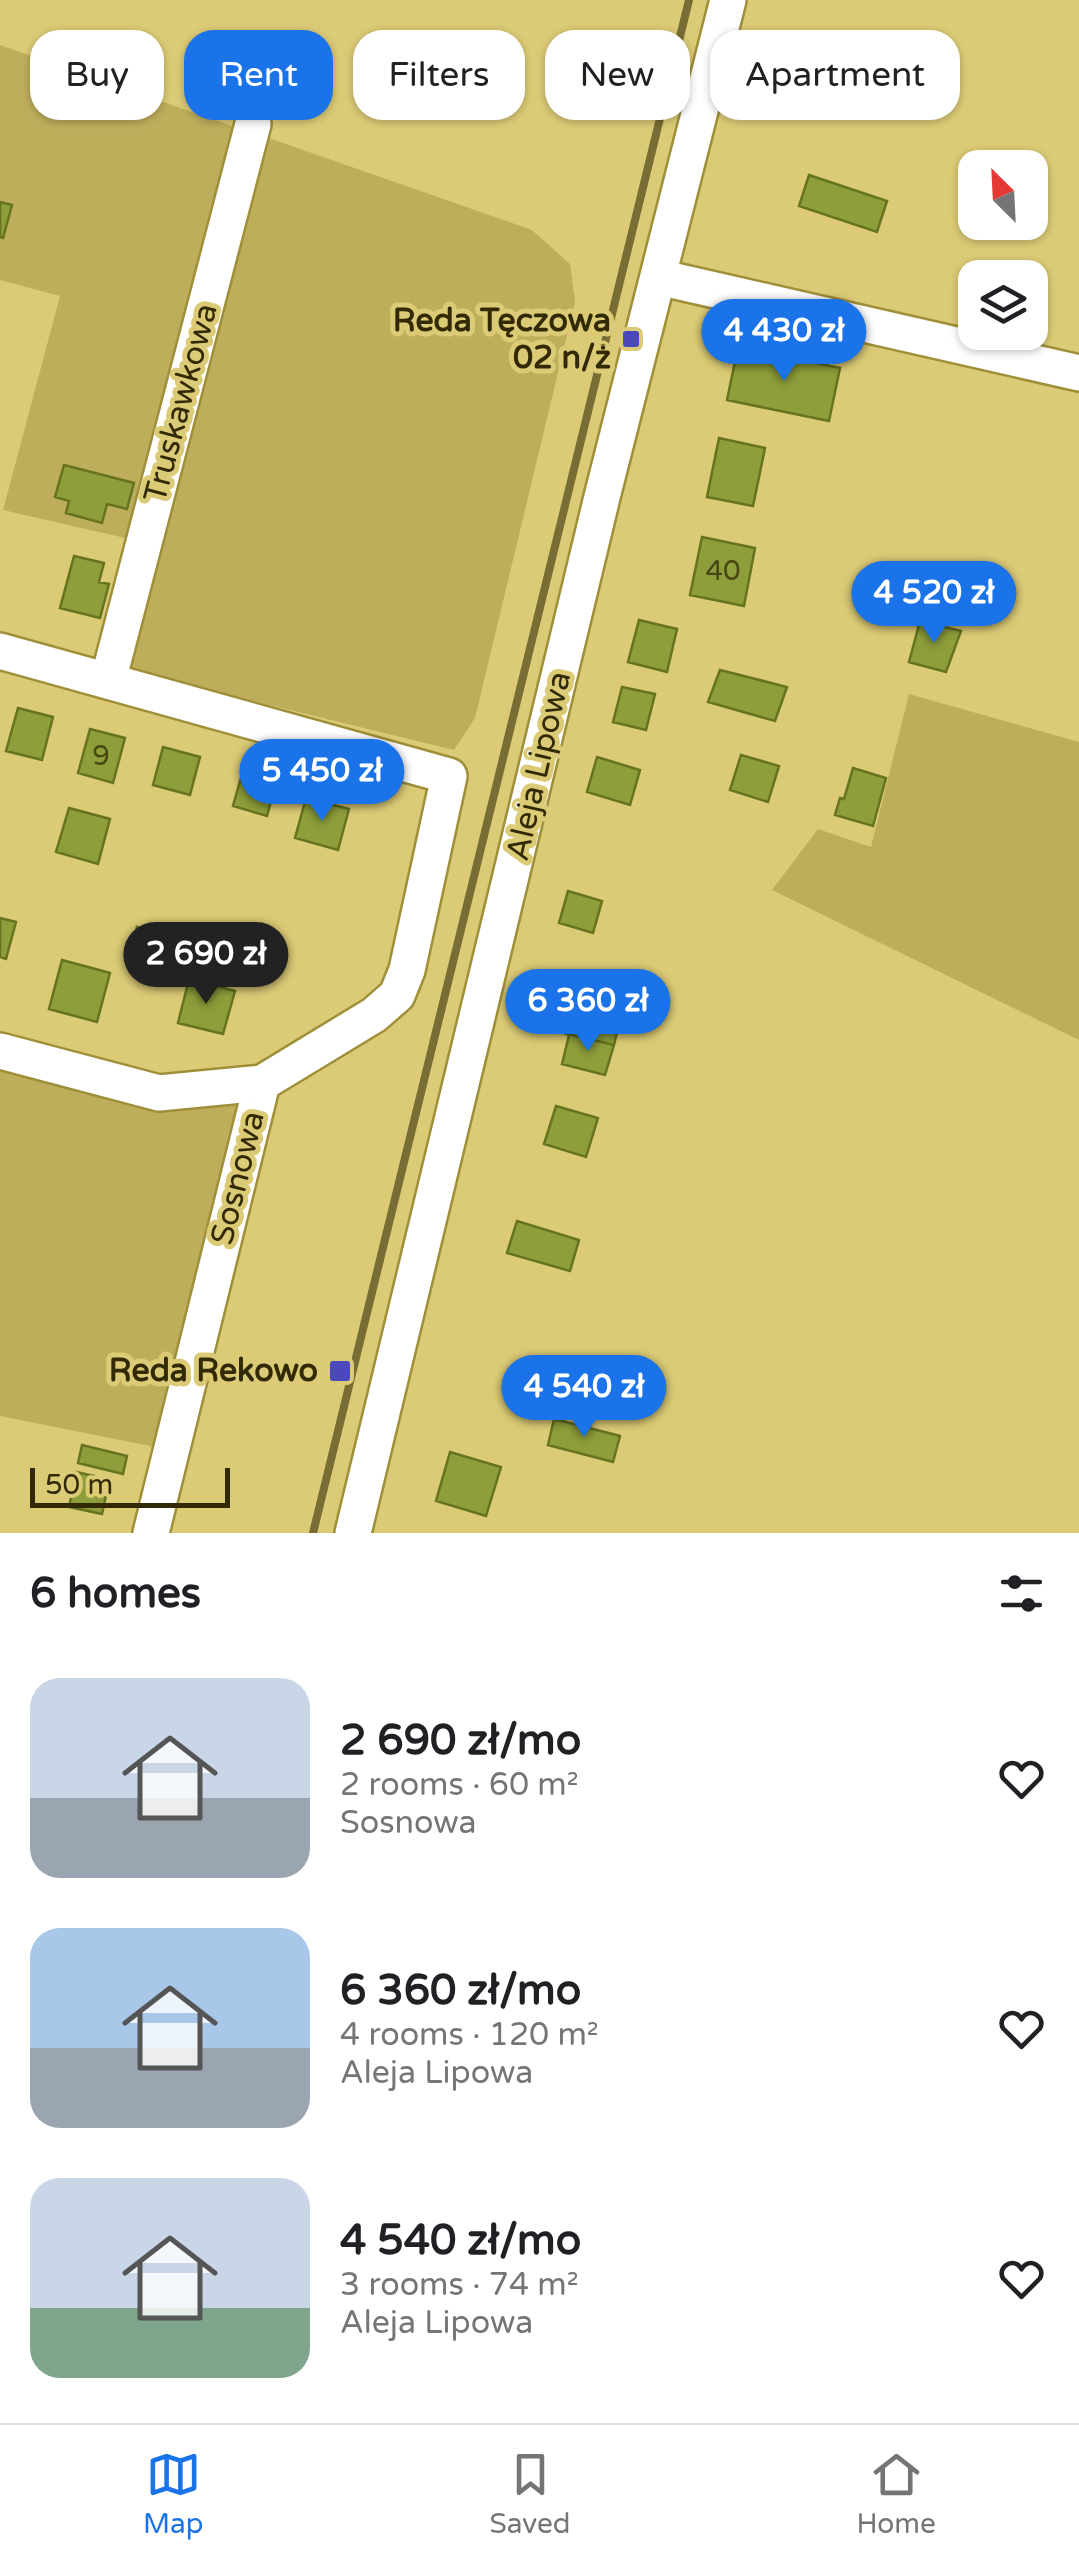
<!DOCTYPE html>
<html lang="en">
<head>
<meta charset="utf-8">
<style>
	body { margin:0; font-family:"Varela Round",sans-serif; background:#f6f6f6; color:#202124; height:100vh; display:flex; flex-direction:column; font-size:38px; white-space:nowrap }
	* { box-sizing:border-box; margin:0 }
	p { font-size:32px; color:#757577 }
	.icon { flex:none; width:55px; height:55px; fill:none; stroke:currentColor; stroke-width:2; stroke-linecap:round; stroke-linejoin:round }
	.map { position:relative; height:1533px; overflow:hidden }
	.panel { display:flex; flex-direction:column; background:#fff; flex:1 }
	.panel>* { flex:none }
	.banner { position:absolute; left:30px; top:30px; width:1020px; height:90px; display:flex; gap:20px }
	.needle { width:65px; rotate:336deg }
	.controls { position:absolute; left:958px; top:150px; display:grid; gap:20px }
	.controls a { display:grid; place-items:center; width:90px; height:90px; border-radius:20px; background:#fff; box-shadow:0 2px 8px #0004; font-size:50px }
	.scale { position:absolute; left:30px; bottom:25px; width:200px; box-sizing:border-box; padding-left:10px; border:5px solid #312a05; border-top:0; font-size:28px; line-height:35px; white-space:nowrap; color:#312a05; -webkit-text-stroke:8px #dccb76; paint-order:stroke }
	.price { position:absolute; translate:-50% -85px; padding:0 22px; border-radius:35px; background:#1a73e8; color:#fff; font-size:32px; line-height:65px; filter:drop-shadow(0 2px 5px #0008) }
	.price::after { content:''; position:absolute; left:50%; top:60px; width:30px; height:22px; margin-left:-15px; background:inherit; clip-path:polygon(0 0,100% 0,50% 100%) }
	.price.on { background:#222; color:#fff }
	ul { padding:0; list-style:none }
	li { display:flex; align-items:center; gap:30px; height:250px; padding:0 30px }
	li span { display:grid; place-items:center; flex:none; width:280px; height:200px; border-radius:30px; color:#555 }
	li>.icon { margin-inline-start:auto }
	span .icon { width:120px; height:120px; fill:#fffc; stroke-width:1 }
	li b { font-size:42px }
	h2 { display:flex; justify-content:space-between; align-items:center; height:120px; padding:0 30px; font-size:42px }
	.pill { padding:0 35px; border-radius:30px; background:#fff; box-shadow:0 2px 8px #0004; font-size:35px; line-height:90px }
	.pill.on { background:#1a73e8; color:#fff }
	.tabs { display:flex; justify-content:space-around; align-items:center; height:140px; border-top:2px solid #e0e0e0; background:#fff; font-size:28px; color:#757577 }
	.tabs a { display:grid; justify-items:center; gap:5px }
	.tabs .on { color:#1a73e8 }
	.map>svg:first-child { display:block }
	.green { fill:#beae5c }
	.building { fill:#8e9e3a; stroke:#66731f; stroke-width:2.5 }
	.lines { fill:none; stroke-linecap:round; stroke-linejoin:round }
	.minor-casing { stroke:#a08f39; stroke-width:40 }
	.minor { stroke:#fff; stroke-width:35 }
	.rail { stroke:#786d34; stroke-width:8 }
	.poi-dot { fill:#4b48be; stroke:#dccb76; stroke-width:4 }
	.labels { text-anchor:middle; dominant-baseline:central; stroke-width:10; stroke-linejoin:round; paint-order:stroke }
	.number-label { font-size:28px; fill:#484712 }
	.poi-label { font-size:32px; font-weight:bold; fill:#312a05; stroke:#dccb76; text-anchor:end }
	.street-label { font-size:32px; fill:#312a05; stroke:#dccb76 }
</style>
</head>
<body>
<div class="map">
<svg width="1079" height="1533" viewBox="0 0 1079 1533">
	<rect width="100%" height="100%" fill="#dccb76"/>
	<path class="green" d="M0 45 241 129 138 541 3 510 60 296 0 280Z
		M263 136 532 230 570 264 575 302 475 718 454 750 118 668Z
		M909 694 1079 742V1040L772 890 818 829 871 847Z
		M0 1061 213 1095 236 1107 245 1126 160 1448 0 1416Z"/>
	<path class="building" d="M809 175 887 201 877 232 799 206Z
		M0 202 12 205 3 238 0 237Z
		M738 347 840 368 829 421 727 400Z
		M719 438 765 448 753 506 707 497Z
		M64 465 134 483 127 509 107 504 102 523 66 513 69 501 55 497Z
		M702 537 755 548 744 606 690 595Z
		M74 556 104 563 99 582 109 584 100 618 60 608Z
		M639 620 677 629 667 672 628 662Z
		M920 621 961 631 946 672 909 662Z
		M720 670 787 687 775 721 708 702Z
		M622 687 655 694 646 730 613 722Z
		M18 708 53 717 42 760 6 751Z
		M90 729 125 738 113 783 78 773Z
		M163 747 200 757 190 795 153 785Z
		M741 755 779 766 768 802 730 790Z
		M597 757 640 770 630 805 587 792Z
		M244 767 278 776 267 816 233 806Z
		M853 768 886 778 873 826 835 815 840 798 844 799Z
		M306 798 349 809 338 850 295 838Z
		M69 808 110 819 98 864 56 852Z
		M568 891 602 901 593 933 559 923Z
		M0 918 16 922 6 959 0 957Z
		M137 927 177 937 171 962 130 952Z
		M62 960 110 973 97 1022 49 1009Z
		M189 979 235 991 223 1034 178 1023Z
		M577 1004 621 1015 614 1045 564 1033H569Z
		M564 1033 614 1045 605 1075 562 1064 569 1035Z
		M556 1106 598 1118 586 1157 544 1144Z
		M517 1221 579 1240 570 1271 507 1253Z
		M554 1419 620 1436 613 1462 548 1445Z
		M82 1445 127 1456 123 1474 78 1463Z
		M450 1452 501 1467 486 1516 436 1501Z
		M76 1472 103 1478 99 1494 106 1496 102 1514 69 1507Z"/>
	<g class="lines">
		<defs>
			<path id="minor" d="M658 277 1079 373
				M0 651 449 776 407 970 397 995 374 1015 262 1083 159 1093 0 1051
				M108 681 253 124
				M151 1533 262 1083
				M353 1533 602 497 728 0"/>
		</defs>
		<use href="#minor" class="minor-casing"/>
		<use href="#minor" class="minor"/>
		<path class="rail" d="M313 1533 689 0"/>
	</g>
	<g class="poi-dot">
		<rect x="621" y="329" width="20" height="20" rx="5"/>
		<rect x="328" y="1359" width="24" height="24" rx="5"/>
	</g>
	<g class="labels">
		<g class="number-label">
			<text x="723" y="571">40</text>
			<text x="101" y="756">9</text>
		</g>
		<g class="poi-label">
			<text x="611" y="321">Reda Tęczowa<tspan x="611" dy="37">02 n/ż</tspan></text>
			<text x="318" y="1371">Reda Rekowo</text>
		</g>
		<g class="street-label">
			<text transform="translate(181 403) rotate(-75)">Truskawkowa</text>
			<text transform="translate(539 766) rotate(-77)">Aleja Lipowa</text>
			<text transform="translate(238 1178) rotate(-76)">Sosnowa</text>
		</g>
	</g>
</svg>
<div class="controls">
<a><svg class="needle" viewBox="-14 -14 28 28"><path d="M0-13l5 13h-10z" fill="#e53935"/><path d="M0 13l5-13h-10z" fill="#757577"/></svg></a>
<a><svg class="icon" aria-label="layers" viewBox="0 0 24 24"><path d="M12 4l9 5-9 5-9-5zM3 14l9 5 9-5"/></svg></a>
</div>
<div class="scale">50 m</div>
<b class="price" style="left:784px;top:384px">4 430 zł</b>
<b class="price" style="left:934px;top:646px">4 520 zł</b>
<b class="price" style="left:322px;top:824px">5 450 zł</b>
<b class="price on" style="left:206px;top:1007px">2 690 zł</b>
<b class="price" style="left:588px;top:1054px">6 360 zł</b>
<b class="price" style="left:584px;top:1440px">4 540 zł</b>
<div class="banner">
<a class="pill">Buy</a>
<a class="pill on">Rent</a>
<a class="pill">Filters</a>
<a class="pill">New</a>
<a class="pill">Apartment</a>
</div>
</div>
<section class="panel">
<h2>6 homes<svg class="icon" aria-label="filters" viewBox="0 0 24 24"><path d="M4 7h16M4 17h16"/><circle cx="9" cy="7" r="2"/><circle cx="15" cy="17" r="2"/></svg></h2>
<ul>
<li><span style="background:linear-gradient(#c9d6e8 60%,#9aa5b1 0)"><svg class="icon" aria-label="home" viewBox="0 0 24 24"><path d="M3 11l9-7 9 7M6 9v11h12V9"/></svg></span><div><b>2 690 zł/mo</b><p>2 rooms · 60 m²</p><p>Sosnowa</p></div><svg class="icon" aria-label="heart" viewBox="0 0 24 24"><path d="M12 20l-8-8c-3-5 5-10 8-4 3-6 11-1 8 4z"/></svg></li>
<li><span style="background:linear-gradient(#a9c7e8 60%,#9aa5b1 0)"><svg class="icon" aria-label="home" viewBox="0 0 24 24"><path d="M3 11l9-7 9 7M6 9v11h12V9"/></svg></span><div><b>6 360 zł/mo</b><p>4 rooms · 120 m²</p><p>Aleja Lipowa</p></div><svg class="icon" aria-label="heart" viewBox="0 0 24 24"><path d="M12 20l-8-8c-3-5 5-10 8-4 3-6 11-1 8 4z"/></svg></li>
<li><span style="background:linear-gradient(#c9d6e8 65%,#7fa58c 0)"><svg class="icon" aria-label="home" viewBox="0 0 24 24"><path d="M3 11l9-7 9 7M6 9v11h12V9"/></svg></span><div><b>4 540 zł/mo</b><p>3 rooms · 74 m²</p><p>Aleja Lipowa</p></div><svg class="icon" aria-label="heart" viewBox="0 0 24 24"><path d="M12 20l-8-8c-3-5 5-10 8-4 3-6 11-1 8 4z"/></svg></li>
</ul>
</section>
<nav class="tabs">
<a class="on"><svg class="icon" aria-label="map" viewBox="0 0 24 24"><path d="M3 6l6-2 6 2 6-2v14l-6 2-6-2-6 2zM9 4v14M15 6v14"/></svg>Map</a>
<a><svg class="icon" aria-label="saved" viewBox="0 0 24 24"><path d="M7 4h10v16l-5-4-5 4z"/></svg>Saved</a>
<a><svg class="icon" aria-label="home" viewBox="0 0 24 24"><path d="M3 11l9-7 9 7M6 9v11h12V9"/></svg>Home</a>
</nav>
</body>
</html>
